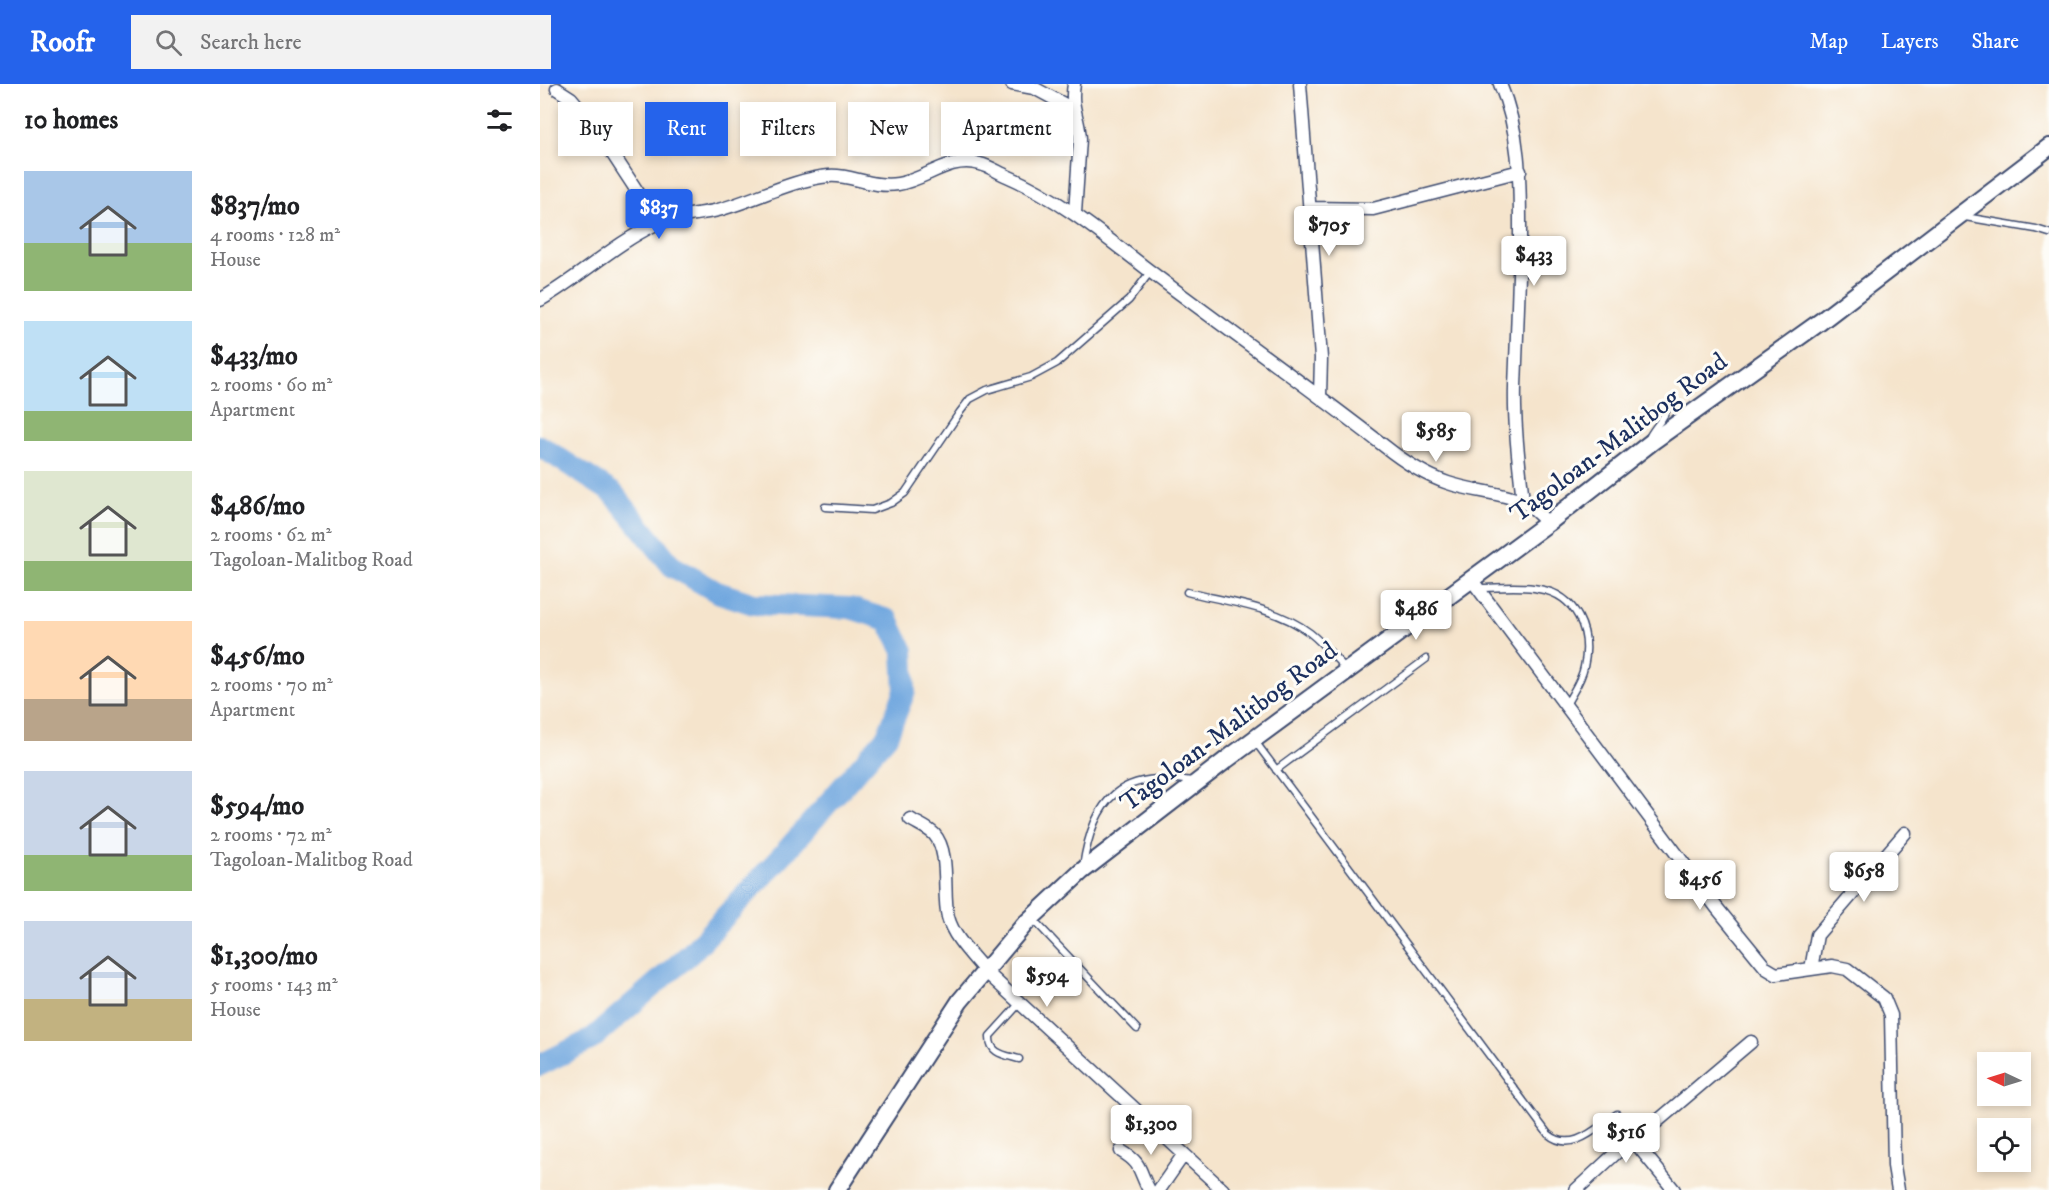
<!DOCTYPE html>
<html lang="en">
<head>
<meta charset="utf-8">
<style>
	body { margin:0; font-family:"IM FELL DW Pica",serif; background:#f2f2f2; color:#202124; height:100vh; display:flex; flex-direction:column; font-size:22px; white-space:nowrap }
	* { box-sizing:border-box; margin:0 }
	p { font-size:20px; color:#757577 }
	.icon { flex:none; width:33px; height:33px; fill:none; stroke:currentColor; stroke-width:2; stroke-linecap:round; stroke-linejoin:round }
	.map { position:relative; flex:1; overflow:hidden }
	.panel { display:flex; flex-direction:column; background:#fff; width:540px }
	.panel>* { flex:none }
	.top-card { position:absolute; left:18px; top:18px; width:570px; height:54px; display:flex; gap:12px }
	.needle { width:39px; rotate:274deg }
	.buttons { position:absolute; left:1437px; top:968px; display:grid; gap:12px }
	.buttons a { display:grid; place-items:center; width:54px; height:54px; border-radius:0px; background:#fff; box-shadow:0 3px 9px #0003; font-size:30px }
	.price { position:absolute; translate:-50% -51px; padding:0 14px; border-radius:6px; background:#fff; color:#222; font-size:20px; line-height:39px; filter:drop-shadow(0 2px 3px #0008) }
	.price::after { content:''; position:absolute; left:50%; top:36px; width:18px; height:14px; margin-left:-9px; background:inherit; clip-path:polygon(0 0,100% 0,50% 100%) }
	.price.selected { background:#2563eb; color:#fff }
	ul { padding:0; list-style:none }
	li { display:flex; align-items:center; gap:18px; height:150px; padding:0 24px }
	li span { display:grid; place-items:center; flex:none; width:168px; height:120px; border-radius:0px; color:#555 }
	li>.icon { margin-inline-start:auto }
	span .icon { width:72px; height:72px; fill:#fffc; stroke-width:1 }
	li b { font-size:26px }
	h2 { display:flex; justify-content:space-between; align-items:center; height:72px; padding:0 24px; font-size:26px }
	.tag { padding:0 21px; border-radius:0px; background:#fff; box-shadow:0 3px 9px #0003; font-size:21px; line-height:54px }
	.tag.selected { background:#2563eb; color:#fff }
	header { display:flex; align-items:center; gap:36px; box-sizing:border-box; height:84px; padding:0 30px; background:#2563eb; color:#fff }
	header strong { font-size:28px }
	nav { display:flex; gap:33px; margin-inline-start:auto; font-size:21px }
	.search { width:420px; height:54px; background:#f2f2f2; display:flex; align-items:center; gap:15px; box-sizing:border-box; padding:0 21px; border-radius:0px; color:#757577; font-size:22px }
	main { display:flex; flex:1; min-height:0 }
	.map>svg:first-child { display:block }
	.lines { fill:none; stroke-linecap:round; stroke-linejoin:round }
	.river { stroke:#71a7df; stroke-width:22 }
	.lane-casing { stroke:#3c4a6e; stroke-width:9 }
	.street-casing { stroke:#3c4a6e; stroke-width:15 }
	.secondary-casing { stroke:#3c4a6e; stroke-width:20 }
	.lane { stroke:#fff; stroke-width:6 }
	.street { stroke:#fff; stroke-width:12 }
	.secondary { stroke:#fff; stroke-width:16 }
	.labels { text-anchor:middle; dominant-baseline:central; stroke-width:6; stroke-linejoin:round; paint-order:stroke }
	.street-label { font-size:26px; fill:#1b2f5e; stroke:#fdfcf7 }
</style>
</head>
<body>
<header>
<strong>Roofr</strong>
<div class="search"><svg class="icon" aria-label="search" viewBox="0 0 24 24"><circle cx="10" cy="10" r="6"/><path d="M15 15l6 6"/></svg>Search here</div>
<nav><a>Map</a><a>Layers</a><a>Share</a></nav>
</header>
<main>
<section class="panel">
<h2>10 homes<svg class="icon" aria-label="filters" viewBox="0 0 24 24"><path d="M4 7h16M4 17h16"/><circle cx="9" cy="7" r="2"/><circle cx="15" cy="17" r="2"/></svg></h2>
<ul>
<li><span style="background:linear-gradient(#a9c7e8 60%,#8fb573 0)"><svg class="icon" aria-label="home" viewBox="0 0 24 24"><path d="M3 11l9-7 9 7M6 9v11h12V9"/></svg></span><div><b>$837/mo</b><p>4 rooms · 128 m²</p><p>House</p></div></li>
<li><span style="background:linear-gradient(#bfe0f5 75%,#8fb573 0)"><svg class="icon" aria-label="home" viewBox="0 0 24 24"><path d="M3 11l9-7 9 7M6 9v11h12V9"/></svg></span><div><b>$433/mo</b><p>2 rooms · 60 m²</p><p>Apartment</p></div></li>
<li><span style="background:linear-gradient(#dfe7d0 75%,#8fb573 0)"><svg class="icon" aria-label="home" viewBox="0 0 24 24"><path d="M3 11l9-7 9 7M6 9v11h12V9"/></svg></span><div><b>$486/mo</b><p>2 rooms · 62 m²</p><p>Tagoloan-Malitbog Road</p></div></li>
<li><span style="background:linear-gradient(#ffd9b3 65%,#b9a48a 0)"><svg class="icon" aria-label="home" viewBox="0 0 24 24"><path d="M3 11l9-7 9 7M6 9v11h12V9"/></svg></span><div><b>$456/mo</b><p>2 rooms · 70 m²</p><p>Apartment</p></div></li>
<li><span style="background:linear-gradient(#c9d6e8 70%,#8fb573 0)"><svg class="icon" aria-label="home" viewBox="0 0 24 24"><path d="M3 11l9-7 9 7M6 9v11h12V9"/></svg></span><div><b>$594/mo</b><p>2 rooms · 72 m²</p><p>Tagoloan-Malitbog Road</p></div></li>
<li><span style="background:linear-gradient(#c9d6e8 65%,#c2b280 0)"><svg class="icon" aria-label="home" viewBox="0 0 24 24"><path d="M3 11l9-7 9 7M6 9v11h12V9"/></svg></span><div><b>$1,300/mo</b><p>5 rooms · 143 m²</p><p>House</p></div></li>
</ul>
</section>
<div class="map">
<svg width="1509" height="1106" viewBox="0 0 1509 1106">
	<rect width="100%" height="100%" fill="#fdfcf7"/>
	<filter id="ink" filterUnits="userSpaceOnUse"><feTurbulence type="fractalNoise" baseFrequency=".0167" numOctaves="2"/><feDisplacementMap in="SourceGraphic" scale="12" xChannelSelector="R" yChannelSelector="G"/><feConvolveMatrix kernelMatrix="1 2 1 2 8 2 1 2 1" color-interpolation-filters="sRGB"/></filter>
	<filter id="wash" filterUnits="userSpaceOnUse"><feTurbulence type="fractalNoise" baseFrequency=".008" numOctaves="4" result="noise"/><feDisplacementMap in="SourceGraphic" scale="24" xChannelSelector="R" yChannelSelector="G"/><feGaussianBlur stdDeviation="1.35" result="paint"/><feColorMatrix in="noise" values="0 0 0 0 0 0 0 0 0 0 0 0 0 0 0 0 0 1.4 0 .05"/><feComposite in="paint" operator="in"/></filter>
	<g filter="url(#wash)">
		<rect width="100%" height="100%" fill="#f5e4cc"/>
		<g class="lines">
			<path class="river" d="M0 362 73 409 132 482 177 508 214 520 310 524 348 536 363 567 365 607 347 652 246 767 151 869 52 955 0 981"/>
		</g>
	</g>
	<g filter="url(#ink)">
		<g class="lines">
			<defs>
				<path id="lane" d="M1425 133 1496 145 1509 149
					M1110 352C1116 341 1125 334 1128 322
					M285 423 332 426 351 419 365 409 420 328 430 315 447 306 491 293 517 279 589 216 610 188
					M938 504C958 504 980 501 999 505 1037 511 1052 548 1044 583 1042 596 1032 609 1026 621
					M647 508C688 518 736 523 770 549 784 560 795 574 807 586
					M714 656 1008 1050C1032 1070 1055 1045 1077 1030
					M736 686 886 575
					M543 783C553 714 581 686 652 697
					M492 834 597 945
					M479 975C465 971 449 970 450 952L480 919"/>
				<path id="street" d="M472 0 494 4 533 25
					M534 0C530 24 539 33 540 55L535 129
					M760 0 781 274 780 312
					M960 0C981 49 980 100 980 153 979 203 977 253 975 303 974 341 979 380 983 417
					M17 5 31 14 53 40 118 139
					M770 124 833 125 980 87
					M0 216C40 193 74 160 116 140 135 131 158 131 178 126 216 116 250 96 289 92 311 90 331 104 358 100 386 96 409 71 440 80 449 82 458 88 467 92 522 116 564 152 611 188 688 246 767 302 843 361 863 377 884 391 908 399 931 407 958 408 981 417 991 421 1000 432 1008 439
					M931 495 1177 824 1226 884 1236 890 1292 882 1307 885 1344 914 1351 931 1354 1082 1358 1106
					M370 735C378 740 388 744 394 750 411 769 402 810 408 833 413 853 432 871 445 887L683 1106
					M1271 885 1277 851 1365 749
					M1094 1057 1211 958
					M581 1067C603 1080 598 1086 609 1106
					M619 1106 644 1070
					M1036 1106 1076 1069 1094 1057 1134 1106"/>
				<path id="secondary" d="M297 1106 420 917 485 840 542 787 686 676 1008 439 1113 357 1280 238 1509 63"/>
			</defs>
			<use href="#lane" class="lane-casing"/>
			<use href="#street" class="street-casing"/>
			<use href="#secondary" class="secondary-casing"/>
			<use href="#lane" class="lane"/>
			<use href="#street" class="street"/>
			<use href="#secondary" class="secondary"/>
		</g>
	</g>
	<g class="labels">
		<g class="street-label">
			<text transform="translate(1079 354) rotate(-37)">Tagoloan-Malitbog Road</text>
			<text transform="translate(689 643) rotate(-37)">Tagoloan-Malitbog Road</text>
		</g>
	</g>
</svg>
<div class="buttons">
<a><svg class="needle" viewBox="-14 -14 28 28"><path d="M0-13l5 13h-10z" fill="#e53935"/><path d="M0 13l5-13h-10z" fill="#757577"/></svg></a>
<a><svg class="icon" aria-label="locate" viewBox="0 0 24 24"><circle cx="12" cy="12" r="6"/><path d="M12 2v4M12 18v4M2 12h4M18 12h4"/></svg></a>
</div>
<b class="price selected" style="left:119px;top:156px">$837</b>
<b class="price" style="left:789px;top:173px">$705</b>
<b class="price" style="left:994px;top:203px">$433</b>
<b class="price" style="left:896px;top:379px">$585</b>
<b class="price" style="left:876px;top:557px">$486</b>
<b class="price" style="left:1324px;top:819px">$658</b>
<b class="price" style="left:1160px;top:827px">$456</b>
<b class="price" style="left:507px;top:924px">$594</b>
<b class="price" style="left:611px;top:1072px">$1,300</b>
<b class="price" style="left:1086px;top:1080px">$516</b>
<div class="top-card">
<a class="tag">Buy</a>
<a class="tag selected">Rent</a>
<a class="tag">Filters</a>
<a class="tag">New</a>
<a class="tag">Apartment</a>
</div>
</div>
</main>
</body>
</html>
